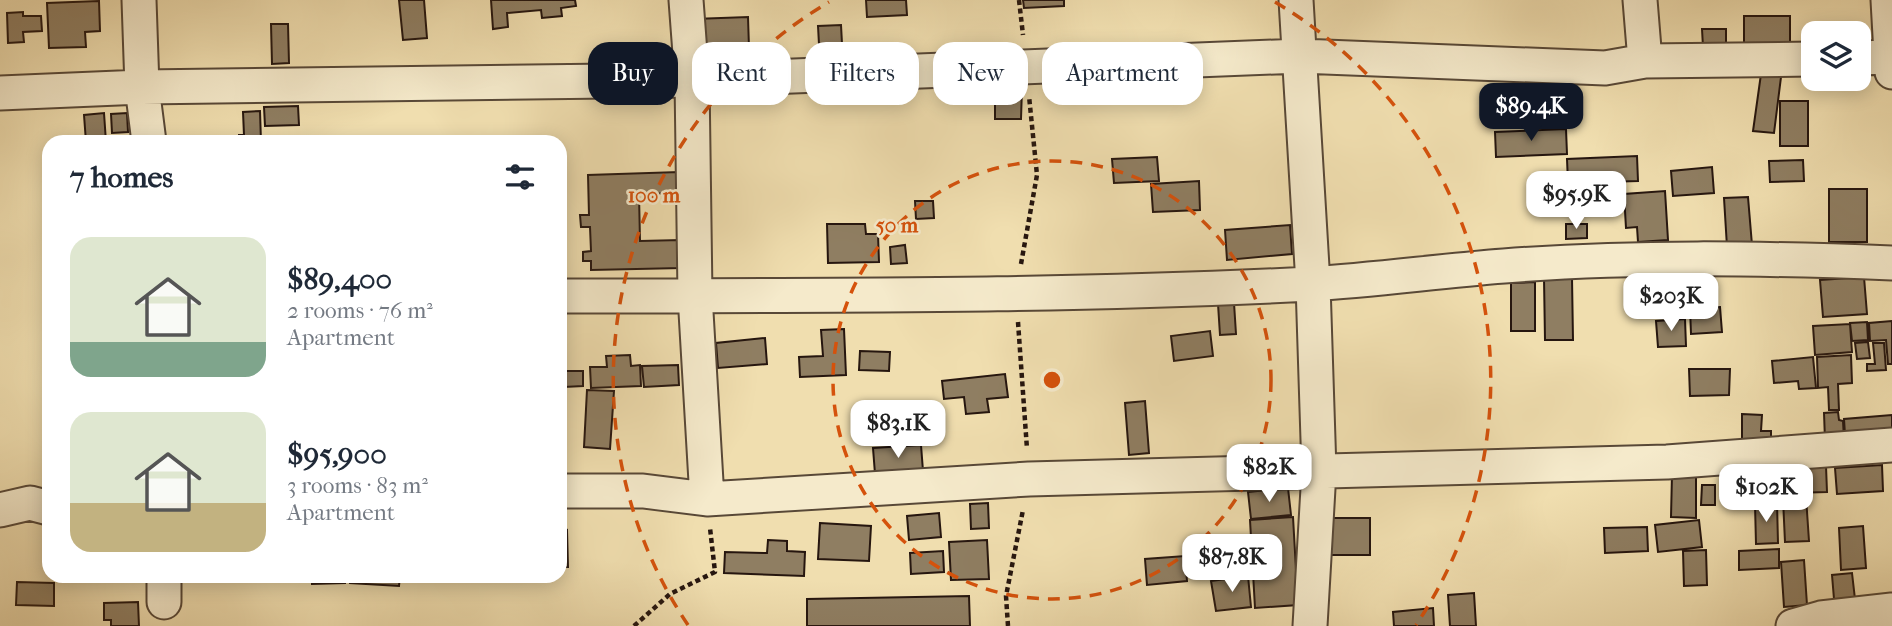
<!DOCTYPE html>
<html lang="en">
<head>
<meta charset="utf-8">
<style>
	body { margin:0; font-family:"IM FELL French Canon",serif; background:#f6f6f7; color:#1f2937; height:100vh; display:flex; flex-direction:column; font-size:26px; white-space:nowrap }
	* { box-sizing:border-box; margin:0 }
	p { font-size:23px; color:#747a83 }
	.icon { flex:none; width:38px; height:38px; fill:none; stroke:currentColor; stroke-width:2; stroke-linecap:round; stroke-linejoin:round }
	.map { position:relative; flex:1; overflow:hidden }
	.side { position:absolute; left:42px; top:135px; width:525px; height:448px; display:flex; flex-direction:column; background:#fff; border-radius:21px; box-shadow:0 4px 18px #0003 }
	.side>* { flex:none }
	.hud { position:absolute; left:588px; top:42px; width:665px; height:63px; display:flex; gap:14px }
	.tools { position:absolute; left:1801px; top:21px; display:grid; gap:14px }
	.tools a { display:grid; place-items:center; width:70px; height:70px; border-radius:14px; background:#fff; box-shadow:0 4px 18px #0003; font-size:35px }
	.price { position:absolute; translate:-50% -60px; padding:0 16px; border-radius:14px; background:#fff; color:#222; font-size:23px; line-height:46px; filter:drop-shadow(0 2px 4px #0008) }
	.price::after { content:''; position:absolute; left:50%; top:42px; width:21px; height:16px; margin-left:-10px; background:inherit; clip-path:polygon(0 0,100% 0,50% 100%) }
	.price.selected { background:#111827; color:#fff }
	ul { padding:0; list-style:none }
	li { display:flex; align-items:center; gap:21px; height:175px; padding:0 28px }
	li span { display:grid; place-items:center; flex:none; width:196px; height:140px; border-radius:21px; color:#555 }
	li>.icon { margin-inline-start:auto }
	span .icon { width:84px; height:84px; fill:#fffc; stroke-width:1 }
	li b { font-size:30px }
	h2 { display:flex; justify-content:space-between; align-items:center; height:84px; padding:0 28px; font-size:30px }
	.chip { padding:0 24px; border-radius:21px; background:#fff; box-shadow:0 4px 18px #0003; font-size:24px; line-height:63px }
	.chip.selected { background:#111827; color:#fff }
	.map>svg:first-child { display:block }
	.building { fill:#8f7e62; stroke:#26160f; stroke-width:2 }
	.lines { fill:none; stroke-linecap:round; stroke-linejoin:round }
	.minor-casing { stroke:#584837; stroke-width:37 }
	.path { stroke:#26160f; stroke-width:4.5; stroke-dasharray:5 3.5; stroke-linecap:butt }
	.minor { stroke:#f5eacb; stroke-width:33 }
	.ring { fill:none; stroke:#d5520c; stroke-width:3.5; stroke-dasharray:12 9 }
	.centre { fill:#d5520c; stroke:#f5eacb; stroke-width:3.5 }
	.ring-label { font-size:21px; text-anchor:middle; font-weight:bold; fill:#d5520c; stroke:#f5eacb; stroke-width:5; stroke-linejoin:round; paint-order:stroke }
</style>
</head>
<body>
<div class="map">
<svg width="1892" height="626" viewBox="0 0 1892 626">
	<rect width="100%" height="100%" fill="#f0deaf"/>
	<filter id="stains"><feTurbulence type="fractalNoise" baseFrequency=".00286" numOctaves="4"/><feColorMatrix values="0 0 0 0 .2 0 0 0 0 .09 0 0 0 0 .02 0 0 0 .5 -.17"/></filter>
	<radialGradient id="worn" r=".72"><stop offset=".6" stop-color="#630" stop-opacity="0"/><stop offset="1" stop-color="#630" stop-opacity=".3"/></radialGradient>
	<path class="building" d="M399 0H424L427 38 403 40Z
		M491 0H575L576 6 561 8 562 16 542 18 541 10 507 13 508 27 493 29Z
		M866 0H906L907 15 867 17Z
		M1023 0H1064V6L1024 8Z
		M99 1 100 31 85 32 86 47 49 48 47 3Z
		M23 12V16H41L42 31 23 32 24 42 8 43 7 13Z
		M1744 16H1790V48H1744Z
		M748 17 749 48 695 50 694 19Z
		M271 24H288L289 63 272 64Z
		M841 25 843 62 820 63 818 26Z
		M1702 29H1726V46L1703 47Z
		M1761 74 1781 77 1774 133 1753 131Z
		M995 88H1022L1021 119H995Z
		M1780 101H1808V146H1780Z
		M298 106 299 125 265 126 264 107Z
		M260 111 261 142H239V135H244L243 112Z
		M104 113 106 142H86L84 115Z
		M127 113 128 132 112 133 111 114Z
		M1566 129 1567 154 1496 157 1495 132Z
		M1637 156 1638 181 1568 183 1567 159Z
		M1157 157 1159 181 1114 183 1112 159Z
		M1803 160 1804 181 1770 182 1769 161Z
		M1712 167 1714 193 1673 196 1671 171Z
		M679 172 680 193 639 194 640 241 681 240 682 268 591 270V261H583V252L591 251 590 227H581L580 215H589L588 175Z
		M1199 181 1200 210 1153 212 1151 184Z
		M1829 189H1867V242H1829Z
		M1665 191 1668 240 1638 242 1637 227 1626 228 1624 194Z
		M1748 197 1752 245 1727 247 1724 198Z
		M915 201H933L934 218 916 219Z
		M827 224H865L866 234H878L879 262 828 263Z
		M1566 224H1587V238L1566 239Z
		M1290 225 1292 254 1227 260 1225 230Z
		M905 245 907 263 891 264 890 247Z
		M1864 277 1867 314 1823 317 1820 280Z
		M1544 278H1572L1573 340H1545Z
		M1535 282V331H1511V283Z
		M1234 303 1236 334 1220 335 1218 304Z
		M1720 307 1722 332 1691 334 1690 308Z
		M1685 319 1686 346 1658 347 1656 321Z
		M1892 321V364H1888L1886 340 1870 341 1869 323Z
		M1867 322 1868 340 1852 341 1850 323Z
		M1850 324 1852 352 1815 355 1813 326Z
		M844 329 846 375 800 377 799 357 823 356 821 330Z
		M1210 331 1213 356 1174 361 1171 336Z
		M765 338 767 364 718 368 716 343Z
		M1868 342 1870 358 1857 359 1855 343Z
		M1873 343H1884L1886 370 1867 371V364H1875Z
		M860 351 890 352 889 371 859 370Z
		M630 355 631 366 640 365 641 386 591 388 590 367H607L606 356Z
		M1851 355 1852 383 1838 384 1839 410H1829L1828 387 1818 388 1817 357Z
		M1813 357 1816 388 1799 389 1798 381 1774 383 1772 361Z
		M678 365 679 385 644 387 642 366Z
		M1689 369H1730L1729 395 1690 396Z
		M563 371H583V386L564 387Z
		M1005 374 1008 397 987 399 989 412 966 414 964 397 944 399 942 381Z
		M587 390 614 391 610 449 584 447Z
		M1145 401 1149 453 1129 455 1125 403Z
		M1838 412 1839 420 1843 421 1844 439 1825 440 1824 413Z
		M1742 414 1762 415 1761 431H1771V444H1742Z
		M1892 415V432L1845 435 1844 419Z
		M921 445 923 471 875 474 873 448Z
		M1882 465 1883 491 1837 494 1835 468Z
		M1826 466 1827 492 1790 493V468Z
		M1672 474H1696V518L1671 517Z
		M1702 485H1715V505H1701Z
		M1288 488 1291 515 1251 519 1248 492Z
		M1806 497 1809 541 1785 542 1783 499Z
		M988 503 989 528 971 529 970 504Z
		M1777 503 1778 543 1756 544 1755 504Z
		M939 513 941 537 909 540 907 516Z
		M1293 517 1298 605 1255 608 1250 520Z
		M1326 518H1370V555H1327Z
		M1699 520 1702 547 1658 552 1655 525Z
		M560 523V531L567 530 568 567H560Z
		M820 523 871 526 869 561 818 559Z
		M1863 526 1866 568 1841 570 1839 528Z
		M1647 527 1648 551 1605 553 1604 528Z
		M768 540 787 541V551L805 552 804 576 724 573 725 552 767 553Z
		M987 540 989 579 951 580 949 542Z
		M1779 549V568L1739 570V551Z
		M1706 550 1707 585 1684 586 1683 551Z
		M943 551 944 572 911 574 910 553Z
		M1185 556 1187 581 1147 585 1145 559Z
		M1804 560 1807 605 1784 607 1781 562Z
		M1852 573 1856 608 1835 611 1832 575Z
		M312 576H345V583L312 584Z
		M350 576H400L399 586 350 583Z
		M488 576H527V578L489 580Z
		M1248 576 1251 607 1216 611 1211 581Z
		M17 582 54 583V606L16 605Z
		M1474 593 1476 626H1450L1448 595Z
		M969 596 970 626H807V599Z
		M138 602 139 626H111V620H104V603Z
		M1433 608 1434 626H1394L1393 612Z"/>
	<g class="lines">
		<defs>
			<path id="minor" d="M139 0 142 87 149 142
				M686 0 692 80 695 295 707 499
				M1296 0 1313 284 1319 471 1310 626
				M1640 0 1645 61
				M1888 0 1892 72
				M1858 58 1890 57
				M0 93 142 87 692 80 1300 56 1605 68 1645 61 1813 59
				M560 296C810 295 1060 297 1310 284 1375 280 1439 271 1504 266 1632 256 1763 258 1892 263
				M560 491H643L707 499 1029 479 1667 462 1892 445
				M0 510 30 503 49 508
				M164 602V576
				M1793 626 1821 618 1892 610"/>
		</defs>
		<use href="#minor" class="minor-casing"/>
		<path class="path" d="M1019 0 1023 35
			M1021 264 1037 175 1029 96
			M1018 322 1027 449
			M634 626 670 594 715 572 710 528
			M1008 626 1006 596 1023 510"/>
		<use href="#minor" class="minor"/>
	</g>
	<g class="ring">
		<circle cx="1052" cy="380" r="219"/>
		<path d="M688 625A439 439 0 0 1 829 2M1275 2A439 439 0 0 1 1416 625"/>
	</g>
	<circle cx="1052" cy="380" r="10" class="centre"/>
	<g class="ring-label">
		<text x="654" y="202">100 m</text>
		<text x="897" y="232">50 m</text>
	</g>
	<rect width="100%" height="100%" filter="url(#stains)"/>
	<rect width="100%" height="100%" fill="url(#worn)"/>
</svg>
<div class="tools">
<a><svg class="icon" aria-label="layers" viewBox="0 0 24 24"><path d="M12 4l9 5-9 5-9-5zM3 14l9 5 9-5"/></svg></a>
</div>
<b class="price selected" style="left:1531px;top:143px">$89.4K</b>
<b class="price" style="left:1576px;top:231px">$95.9K</b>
<b class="price" style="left:1671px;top:333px">$203K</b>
<b class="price" style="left:898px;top:460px">$83.1K</b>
<b class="price" style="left:1269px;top:504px">$82K</b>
<b class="price" style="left:1766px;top:524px">$102K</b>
<b class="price" style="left:1232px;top:594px">$87.8K</b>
<div class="hud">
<a class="chip selected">Buy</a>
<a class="chip">Rent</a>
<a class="chip">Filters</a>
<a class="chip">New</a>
<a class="chip">Apartment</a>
</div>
<section class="side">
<h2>7 homes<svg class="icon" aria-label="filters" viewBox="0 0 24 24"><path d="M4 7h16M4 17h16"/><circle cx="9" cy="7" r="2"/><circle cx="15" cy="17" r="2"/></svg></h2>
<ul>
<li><span style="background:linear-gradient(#dfe7d0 75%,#7fa58c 0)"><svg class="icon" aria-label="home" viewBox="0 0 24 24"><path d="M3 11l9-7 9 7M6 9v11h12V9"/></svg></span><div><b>$89,400</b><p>2 rooms · 76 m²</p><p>Apartment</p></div></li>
<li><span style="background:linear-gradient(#dfe7d0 65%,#c2b280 0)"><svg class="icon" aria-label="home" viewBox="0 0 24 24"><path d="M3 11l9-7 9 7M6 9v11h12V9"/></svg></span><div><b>$95,900</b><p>3 rooms · 83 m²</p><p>Apartment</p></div></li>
</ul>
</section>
</div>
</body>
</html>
